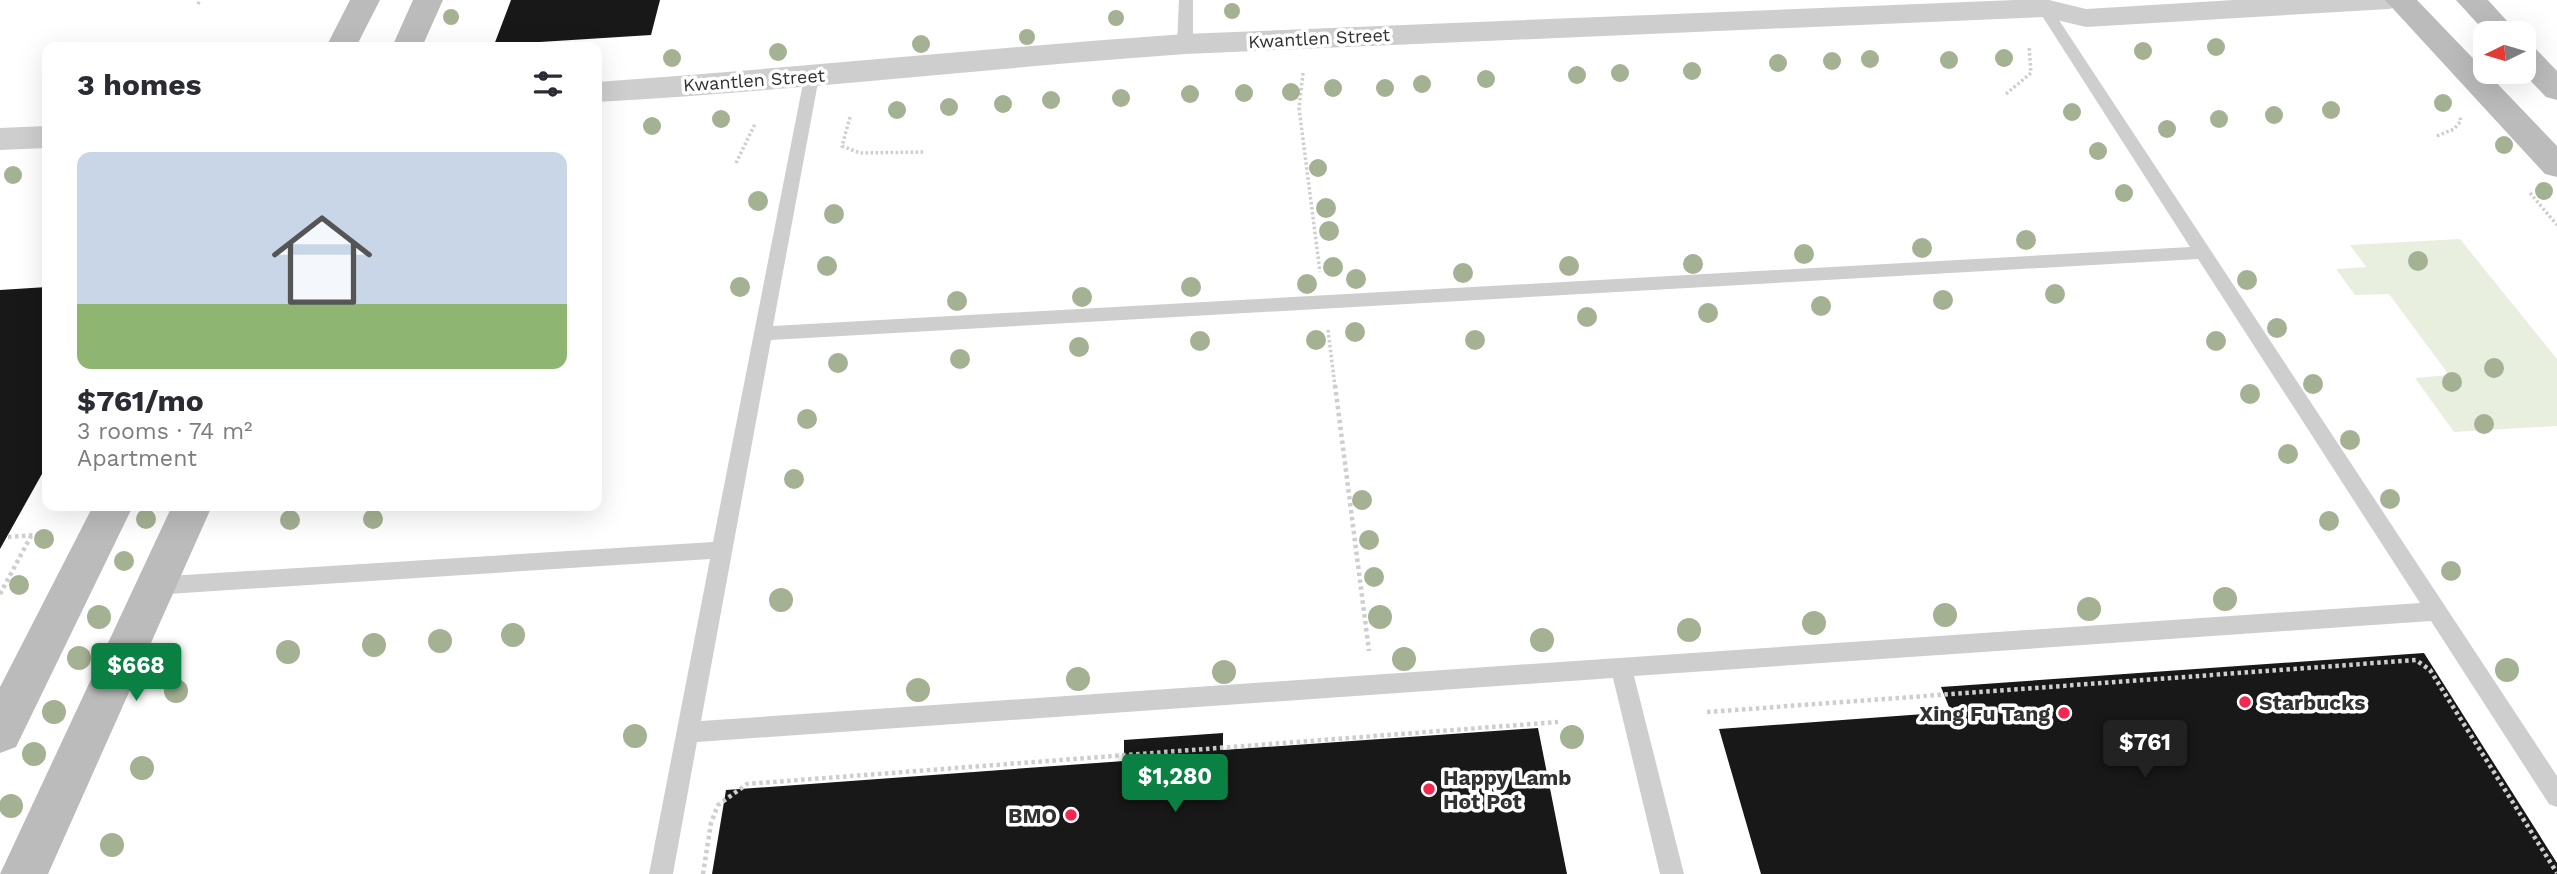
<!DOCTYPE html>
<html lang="en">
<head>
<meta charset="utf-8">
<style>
	body { margin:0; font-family:"Work Sans",sans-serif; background:#f7f7f7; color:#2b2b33; height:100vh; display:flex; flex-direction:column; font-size:26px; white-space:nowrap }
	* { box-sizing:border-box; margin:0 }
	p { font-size:23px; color:#7c7c81 }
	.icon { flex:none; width:38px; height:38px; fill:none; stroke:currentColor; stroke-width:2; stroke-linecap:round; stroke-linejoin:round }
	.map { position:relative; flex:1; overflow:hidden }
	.details { position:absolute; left:42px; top:42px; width:560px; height:469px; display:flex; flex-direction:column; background:#fff; border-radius:14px; box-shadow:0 7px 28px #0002 }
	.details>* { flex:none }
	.needle { width:46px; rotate:265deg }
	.buttons { position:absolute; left:2473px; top:21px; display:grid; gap:14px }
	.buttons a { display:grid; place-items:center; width:63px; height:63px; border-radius:14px; background:#fff; box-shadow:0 7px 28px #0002; font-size:35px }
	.price { position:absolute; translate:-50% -60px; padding:0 16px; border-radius:7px; background:#0b8043; color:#fff; font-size:23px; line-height:46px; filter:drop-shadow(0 2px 4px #0008) }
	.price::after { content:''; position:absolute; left:50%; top:42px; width:21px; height:16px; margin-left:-10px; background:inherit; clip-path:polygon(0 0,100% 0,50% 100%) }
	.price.current { background:#222; color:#fff }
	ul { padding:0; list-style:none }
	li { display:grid; align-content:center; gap:14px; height:371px; padding:0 35px }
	li span { display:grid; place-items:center; height:217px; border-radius:14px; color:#555 }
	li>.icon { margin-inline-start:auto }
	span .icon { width:126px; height:126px; fill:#fffc; stroke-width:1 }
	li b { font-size:30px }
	h2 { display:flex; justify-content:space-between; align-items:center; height:84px; padding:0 35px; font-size:30px }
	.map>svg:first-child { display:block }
	.green { fill:#e9efdf }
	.building { fill:#181818 }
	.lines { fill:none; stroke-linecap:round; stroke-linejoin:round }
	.path-far1 { stroke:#cecece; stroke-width:3.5; stroke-dasharray:2.5 2.5; stroke-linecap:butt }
	.path { stroke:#cecece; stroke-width:4.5; stroke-dasharray:3.5 3.5; stroke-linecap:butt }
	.lane { fill:#cecece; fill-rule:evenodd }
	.street { fill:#cecece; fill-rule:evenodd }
	.secondary { fill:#bbb; fill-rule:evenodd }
	.tree { fill:#a5b193 }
	.poi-dot { fill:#f32851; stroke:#fff; stroke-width:2.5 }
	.labels { text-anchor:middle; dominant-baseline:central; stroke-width:7; stroke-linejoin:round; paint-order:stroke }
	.far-street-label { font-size:18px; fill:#313131; stroke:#fff }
	.poi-label { font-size:21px; font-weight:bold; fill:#313131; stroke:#fff; text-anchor:start }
</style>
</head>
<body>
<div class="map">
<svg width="2557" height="874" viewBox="0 0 2557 874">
	<rect width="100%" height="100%" fill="#fff"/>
	<path class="green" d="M2460 239 2557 359V426L2454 432 2415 378 2449 375 2389 294 2355 295 2336 269 2366 267 2350 245Z"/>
	<path class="building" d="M511 0H660L651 35 494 45Z
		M47 287V465L0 549V290Z
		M2424 653 2557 863V874H1761L1719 729 1951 712 1941 687Z
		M1538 728 1567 874H712L726 790 1124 761V740L1223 733V750Z"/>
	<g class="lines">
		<path class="path-far1" d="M198 4 200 0
			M1303 73 1299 108 1320 272
			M2006 94 2031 73 2029 46
			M850 117 842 146 860 153 924 152
			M2437 136 2454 129 2461 121 2460 117
			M736 163 755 124
			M2530 193 2557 225
			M1328 330 1335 387"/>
		<path class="path" d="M1335 385 1369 651
			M8 537 52 534
			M0 594 31 536
			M1707 712 2416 660 2430 670 2557 873
			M703 874 711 823 718 805 747 784 1558 722"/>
		<path class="lane" d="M1179 0H1193V44L1185 49 1177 44Z
			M2044 3 2051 8 2557 776V807L2549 804 2431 621 1634 676 1684 874H1660L1613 678 697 742 673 874H649L710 559 153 595 146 592 143 586 146 580 153 577 713 542 805 73H817L819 77 773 326 2190 247 2037 8ZM2198 259 2420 603 701 721 771 340Z"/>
		<path class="street" d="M2015 0H2049L2086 9 2234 0H2404L2399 6 2389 9 2086 27 2044 17 1185 54C989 68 793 91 597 102V82C793 68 989 48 1185 34Z
			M47 126V148L0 150V128Z"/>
		<path class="secondary" d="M350 0H380L356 47H326Z
			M413 0H443L422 47H392Z
			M2385 0H2417L2557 146V177L2545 174Z
			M2456 0H2488L2518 33H2486Z
			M2524 45 2535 48 2557 71V100L2546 97 2522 72Z
			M93 506H133L16 747 0 753V687Z
			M172 506H212L48 874H0Z"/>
	</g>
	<g class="tree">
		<circle cx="1232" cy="11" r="8"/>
		<circle cx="451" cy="17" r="8"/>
		<circle cx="1116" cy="18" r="8"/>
		<circle cx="1027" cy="37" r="8"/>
		<circle cx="921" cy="44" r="9"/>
		<circle cx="2216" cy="47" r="9"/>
		<circle cx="2143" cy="51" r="9"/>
		<circle cx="778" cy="52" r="9"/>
		<circle cx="672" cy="58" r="9"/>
		<circle cx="2004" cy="58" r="9"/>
		<circle cx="1870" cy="59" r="9"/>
		<circle cx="1949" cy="60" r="9"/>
		<circle cx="1832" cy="61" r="9"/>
		<circle cx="1778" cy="63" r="9"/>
		<circle cx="1692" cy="71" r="9"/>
		<circle cx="1620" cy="73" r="9"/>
		<circle cx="1577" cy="75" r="9"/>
		<circle cx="1486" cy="79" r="9"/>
		<circle cx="1422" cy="84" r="9"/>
		<circle cx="1333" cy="88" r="9"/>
		<circle cx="1385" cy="88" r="9"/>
		<circle cx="1291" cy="92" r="9"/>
		<circle cx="1244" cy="93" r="9"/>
		<circle cx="1190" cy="94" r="9"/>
		<circle cx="1121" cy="98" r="9"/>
		<circle cx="1051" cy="100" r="9"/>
		<circle cx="2443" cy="103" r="9"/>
		<circle cx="1003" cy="104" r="9"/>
		<circle cx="949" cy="107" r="9"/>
		<circle cx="897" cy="110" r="9"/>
		<circle cx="2331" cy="110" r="9"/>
		<circle cx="2072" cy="112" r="9"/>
		<circle cx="2274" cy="115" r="9"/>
		<circle cx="721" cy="119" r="9"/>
		<circle cx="2219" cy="119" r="9"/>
		<circle cx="652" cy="126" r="9"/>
		<circle cx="2167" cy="129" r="9"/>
		<circle cx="2504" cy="145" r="9"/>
		<circle cx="2098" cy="151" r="9"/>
		<circle cx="1318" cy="168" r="9"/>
		<circle cx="13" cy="175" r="9"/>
		<circle cx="2544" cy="191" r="9"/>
		<circle cx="2124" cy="193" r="9"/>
		<circle cx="758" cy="201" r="10"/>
		<circle cx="1326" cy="208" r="10"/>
		<circle cx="834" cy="214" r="10"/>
		<circle cx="1329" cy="231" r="10"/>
		<circle cx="2026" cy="240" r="10"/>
		<circle cx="1922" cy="248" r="10"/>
		<circle cx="1804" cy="254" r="10"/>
		<circle cx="2418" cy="261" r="10"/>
		<circle cx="1693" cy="264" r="10"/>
		<circle cx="827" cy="266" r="10"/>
		<circle cx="1569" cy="266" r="10"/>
		<circle cx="1333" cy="267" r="10"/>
		<circle cx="1463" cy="273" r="10"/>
		<circle cx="1356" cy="279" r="10"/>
		<circle cx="2247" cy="280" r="10"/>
		<circle cx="1307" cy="284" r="10"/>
		<circle cx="740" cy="287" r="10"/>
		<circle cx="1191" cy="287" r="10"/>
		<circle cx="2055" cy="294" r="10"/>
		<circle cx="1082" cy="297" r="10"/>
		<circle cx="1943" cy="300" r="10"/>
		<circle cx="957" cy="301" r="10"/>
		<circle cx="1821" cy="306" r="10"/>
		<circle cx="1708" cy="313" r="10"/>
		<circle cx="1587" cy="317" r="10"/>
		<circle cx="2277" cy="328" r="10"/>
		<circle cx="1355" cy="332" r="10"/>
		<circle cx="1316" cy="340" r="10"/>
		<circle cx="1475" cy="340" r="10"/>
		<circle cx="1200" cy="341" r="10"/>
		<circle cx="2216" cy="341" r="10"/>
		<circle cx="1079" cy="347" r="10"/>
		<circle cx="960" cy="359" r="10"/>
		<circle cx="838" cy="363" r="10"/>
		<circle cx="2494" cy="368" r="10"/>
		<circle cx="2452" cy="382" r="10"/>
		<circle cx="2313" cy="384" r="10"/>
		<circle cx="2250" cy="394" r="10"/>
		<circle cx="807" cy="419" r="10"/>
		<circle cx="2484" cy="424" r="10"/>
		<circle cx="2350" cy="440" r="10"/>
		<circle cx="2288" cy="454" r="10"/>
		<circle cx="794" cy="479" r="10"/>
		<circle cx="2390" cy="499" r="10"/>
		<circle cx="1362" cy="500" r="10"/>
		<circle cx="146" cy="519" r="10"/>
		<circle cx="373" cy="519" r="10"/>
		<circle cx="290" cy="520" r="10"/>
		<circle cx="2329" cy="521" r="10"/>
		<circle cx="44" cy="539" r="10"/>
		<circle cx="1369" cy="540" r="10"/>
		<circle cx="124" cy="561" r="10"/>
		<circle cx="2451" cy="571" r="10"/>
		<circle cx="1374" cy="577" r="10"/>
		<circle cx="19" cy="585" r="10"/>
		<circle cx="2225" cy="599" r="12"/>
		<circle cx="781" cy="600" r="12"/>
		<circle cx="2089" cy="609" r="12"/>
		<circle cx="1945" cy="615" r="12"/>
		<circle cx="99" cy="617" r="12"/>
		<circle cx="1380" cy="617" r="12"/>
		<circle cx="1814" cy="623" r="12"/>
		<circle cx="1689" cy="630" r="12"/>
		<circle cx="513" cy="635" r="12"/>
		<circle cx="1542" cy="640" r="12"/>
		<circle cx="440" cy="641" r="12"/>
		<circle cx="374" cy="645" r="12"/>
		<circle cx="288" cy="652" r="12"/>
		<circle cx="79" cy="658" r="12"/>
		<circle cx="1404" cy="659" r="12"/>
		<circle cx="2507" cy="670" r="12"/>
		<circle cx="1224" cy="672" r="12"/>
		<circle cx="1078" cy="679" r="12"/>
		<circle cx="918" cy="690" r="12"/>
		<circle cx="176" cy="691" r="12"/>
		<circle cx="54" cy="712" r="12"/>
		<circle cx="635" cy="736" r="12"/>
		<circle cx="1572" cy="737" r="12"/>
		<circle cx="34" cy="754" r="12"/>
		<circle cx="142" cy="768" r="12"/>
		<circle cx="11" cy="806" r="12"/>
		<circle cx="112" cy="845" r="12"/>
	</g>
	<g class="poi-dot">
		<circle cx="2245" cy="702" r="7"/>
		<circle cx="2064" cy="713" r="7"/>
		<circle cx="1429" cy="789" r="7"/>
		<circle cx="1071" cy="815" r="7"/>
	</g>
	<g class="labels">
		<g class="far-street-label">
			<text transform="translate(1319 38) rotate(-3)">Kwantlen Street</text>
			<text transform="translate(754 80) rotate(-4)">Kwantlen Street</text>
		</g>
		<g class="poi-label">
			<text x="2259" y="702">Starbucks</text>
			<text x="2050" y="713" text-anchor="end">Xing Fu Tang</text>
			<text x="1443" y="777">Happy Lamb<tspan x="1443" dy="24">Hot Pot</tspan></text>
			<text x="1057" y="815" text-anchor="end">BMO</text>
		</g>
	</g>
</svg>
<div class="buttons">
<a><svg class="needle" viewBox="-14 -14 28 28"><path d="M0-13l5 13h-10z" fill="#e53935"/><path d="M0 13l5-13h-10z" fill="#7c7c81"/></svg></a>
</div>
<b class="price" style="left:136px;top:703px">$668</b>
<b class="price current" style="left:2145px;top:780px">$761</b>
<b class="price" style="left:1175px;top:814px">$1,280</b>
<section class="details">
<h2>3 homes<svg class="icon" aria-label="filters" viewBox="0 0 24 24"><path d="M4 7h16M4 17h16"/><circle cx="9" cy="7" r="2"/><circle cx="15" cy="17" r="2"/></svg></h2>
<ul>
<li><span style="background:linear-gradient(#c9d6e8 70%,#8fb573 0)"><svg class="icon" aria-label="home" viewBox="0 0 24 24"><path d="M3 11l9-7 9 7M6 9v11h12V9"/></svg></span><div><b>$761/mo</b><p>3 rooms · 74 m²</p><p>Apartment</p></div></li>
</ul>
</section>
</div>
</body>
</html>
